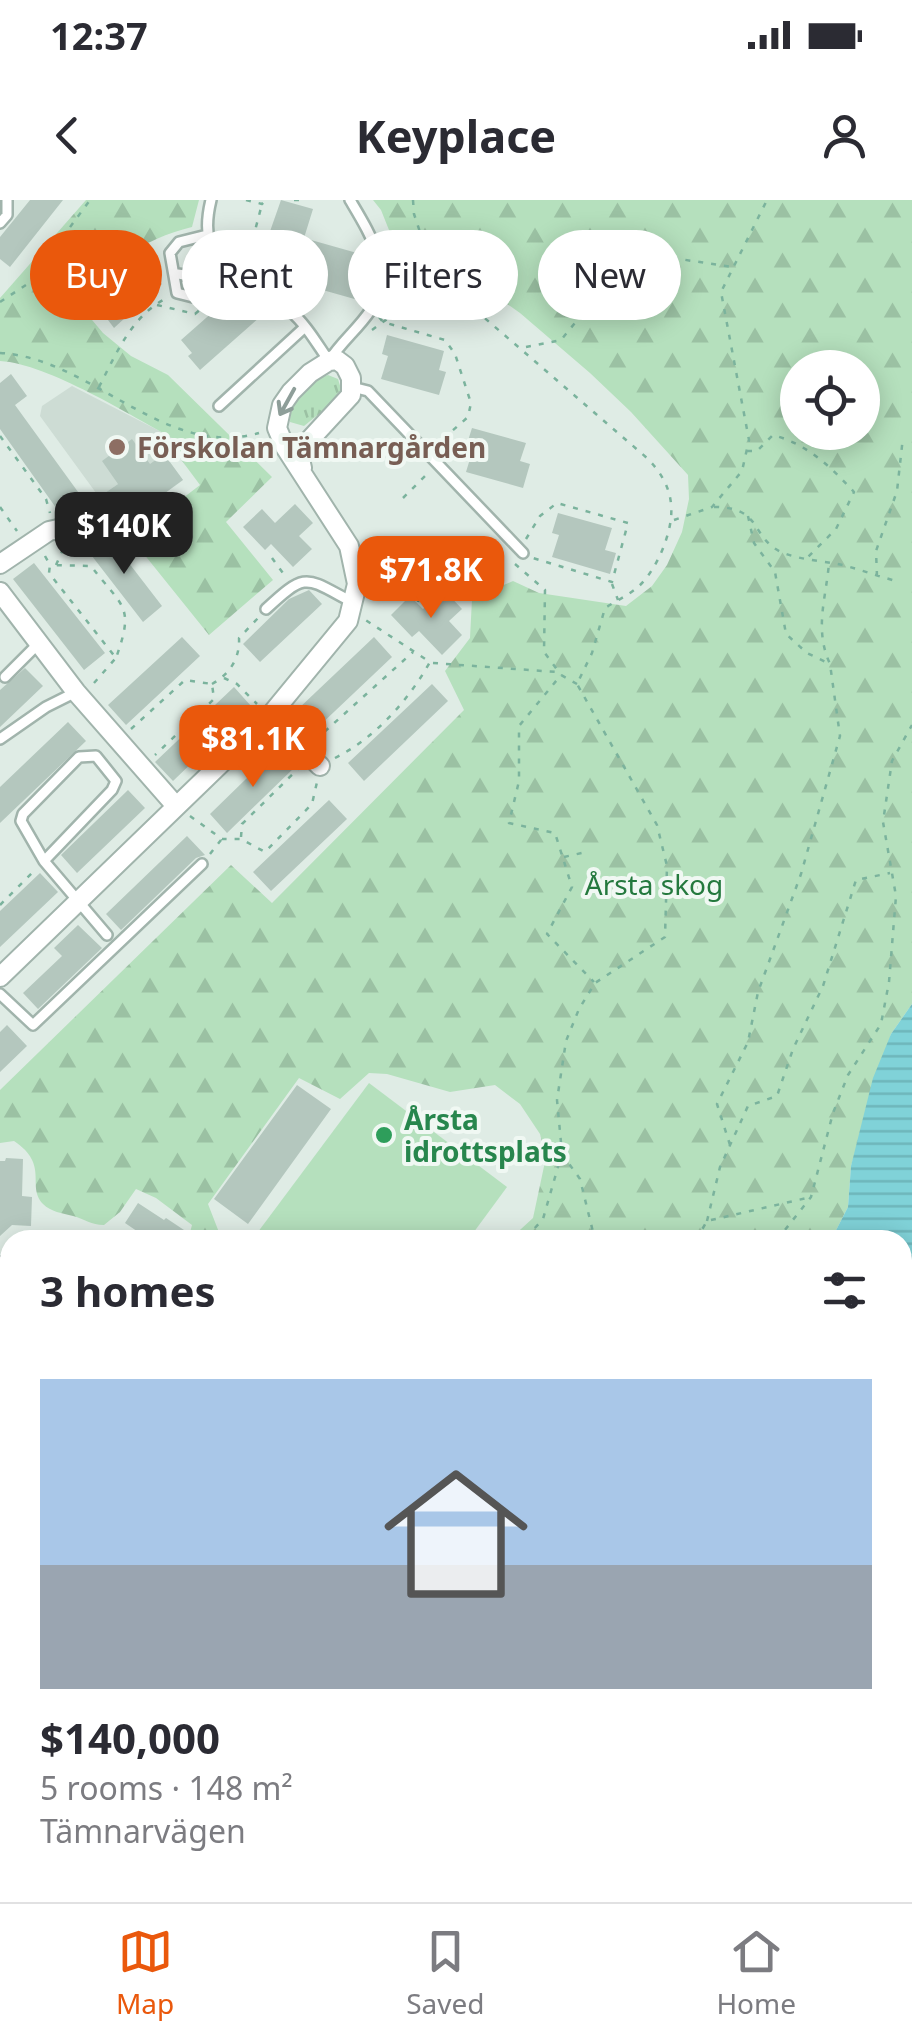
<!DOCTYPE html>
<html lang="en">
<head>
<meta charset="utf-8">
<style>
	body { margin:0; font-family:"Noto Sans",sans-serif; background:#f2f2f3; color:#2b2b33; height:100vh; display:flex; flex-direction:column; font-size:38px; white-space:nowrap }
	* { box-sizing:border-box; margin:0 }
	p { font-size:32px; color:#7c7c81 }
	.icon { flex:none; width:55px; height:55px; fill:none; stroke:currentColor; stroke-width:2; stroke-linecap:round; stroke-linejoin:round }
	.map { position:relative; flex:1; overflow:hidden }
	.drawer { position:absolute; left:0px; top:1030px; width:912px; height:672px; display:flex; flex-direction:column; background:#fff; border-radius:30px 30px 0 0; box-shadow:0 5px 25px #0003 }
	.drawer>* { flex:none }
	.banner { position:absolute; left:30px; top:30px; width:852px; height:90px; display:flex; gap:20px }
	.tools { position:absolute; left:780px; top:150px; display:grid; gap:20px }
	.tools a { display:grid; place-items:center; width:100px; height:100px; border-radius:50%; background:#fff; box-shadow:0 5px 25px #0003; font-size:50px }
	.price { position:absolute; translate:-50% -85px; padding:0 22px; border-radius:20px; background:#ea580c; color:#fff; font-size:32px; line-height:65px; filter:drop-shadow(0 2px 5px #0008) }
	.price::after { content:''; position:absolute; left:50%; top:60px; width:30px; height:22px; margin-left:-15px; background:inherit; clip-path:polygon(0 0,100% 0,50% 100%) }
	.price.selected { background:#222; color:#fff }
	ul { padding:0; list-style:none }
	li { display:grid; align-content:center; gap:20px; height:530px; padding:0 40px }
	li+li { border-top:2px solid #e1e1e2 }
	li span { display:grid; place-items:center; height:310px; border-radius:0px; color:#555 }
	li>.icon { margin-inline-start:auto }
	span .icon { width:180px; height:180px; fill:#fffc; stroke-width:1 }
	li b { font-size:42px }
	h2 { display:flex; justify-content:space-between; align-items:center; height:120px; padding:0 40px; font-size:42px }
	.pill { padding:0 35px; border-radius:45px; background:#fff; box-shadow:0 5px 25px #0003; font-size:35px; line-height:90px }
	.pill.selected { background:#ea580c; color:#fff }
	.status { display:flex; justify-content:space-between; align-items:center; height:70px; padding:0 50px; background:#fff; direction:ltr }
	.status svg { height:28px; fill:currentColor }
	header { display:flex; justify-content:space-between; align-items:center; height:130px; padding:0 40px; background:#fff; font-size:45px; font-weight:700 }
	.tab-bar { display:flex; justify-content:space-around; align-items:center; height:140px; border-top:2px solid #e1e1e2; background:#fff; font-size:28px; color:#7c7c81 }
	.tab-bar a { display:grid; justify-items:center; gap:5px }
	.tab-bar .selected { color:#ea580c }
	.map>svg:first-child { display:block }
	.built { fill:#cddcd4 }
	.grass { fill:url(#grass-tufts) }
	.forest { fill:url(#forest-firs); fill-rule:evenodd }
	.pitch { fill:#b5e0bd }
	.water { fill:url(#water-rules) }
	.building { fill:#b4c7be }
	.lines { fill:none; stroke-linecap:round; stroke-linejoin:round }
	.lane-casing { stroke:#a1b4ac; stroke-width:14 }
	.street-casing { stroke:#a1b4ac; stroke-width:22 }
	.path { stroke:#7bb39d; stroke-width:2.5; stroke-dasharray:5 8; stroke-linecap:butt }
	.lane { stroke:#fff; stroke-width:9 }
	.street { stroke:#fff; stroke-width:18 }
	.oneway { stroke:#8e9e99 }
	.education-dot { fill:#8d6e63; stroke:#f0f8f3; stroke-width:4 }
	.leisure-dot { fill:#2e9e5b; stroke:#f0f8f3; stroke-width:4 }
	.labels { text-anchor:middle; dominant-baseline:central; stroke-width:8; stroke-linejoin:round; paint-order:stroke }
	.education-label { font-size:28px; font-weight:bold; fill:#785e54; stroke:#f0f8f3; text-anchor:start }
	.park-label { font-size:28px; fill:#24793e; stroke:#f0f8f3 }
	.leisure-label { font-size:28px; font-weight:bold; fill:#27864d; stroke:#f0f8f3; text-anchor:start }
</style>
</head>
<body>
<div class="status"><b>12:37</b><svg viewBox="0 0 49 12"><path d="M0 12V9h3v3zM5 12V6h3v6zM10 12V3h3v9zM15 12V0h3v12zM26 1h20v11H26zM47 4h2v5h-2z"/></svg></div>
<header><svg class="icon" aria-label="back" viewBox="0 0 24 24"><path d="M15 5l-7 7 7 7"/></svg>Keyplace<svg class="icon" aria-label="person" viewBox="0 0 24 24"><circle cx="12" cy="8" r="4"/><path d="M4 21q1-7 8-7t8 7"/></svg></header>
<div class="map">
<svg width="912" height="1702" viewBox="0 0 912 1702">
	<defs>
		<pattern id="grass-tufts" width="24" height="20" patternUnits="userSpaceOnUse" patternTransform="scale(2.5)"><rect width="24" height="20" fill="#b5e0bd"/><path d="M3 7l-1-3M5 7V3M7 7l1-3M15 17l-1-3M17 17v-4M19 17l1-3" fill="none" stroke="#9bc1a3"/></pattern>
		<pattern id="forest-firs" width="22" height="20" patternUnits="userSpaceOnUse" patternTransform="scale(2.5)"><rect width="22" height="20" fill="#b5e0bd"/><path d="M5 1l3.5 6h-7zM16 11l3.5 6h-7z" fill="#9bc1a3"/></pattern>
		<pattern id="water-rules" width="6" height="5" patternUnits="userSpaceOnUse" patternTransform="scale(2.5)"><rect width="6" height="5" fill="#80d2d8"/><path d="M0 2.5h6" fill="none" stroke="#6eb5ba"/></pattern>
	</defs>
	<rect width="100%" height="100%" fill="#dfece5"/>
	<path class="built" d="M72 186 177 240 164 254 183 280 118 284 99 297 40 216 42 206Z"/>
	<path class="grass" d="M328 175 338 179 341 189 335 201 304 226 290 222C290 199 307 182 328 175Z"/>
	<path class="forest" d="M86 0H199L192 27C147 38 115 60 85 95L87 114 103 133 131 156 168 175 272 277 226 322 273 380 209 435 131 338 200 285 171 246 176 240C131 216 49 164 0 161V98Z
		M373 0H912V804L891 834 851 966 848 1007 831 1040H509L533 1018 546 957 540 934 520 904 495 885 450 892 387 874 369 873 340 899 299 878 208 1004 222 1040H188L192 1025 156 998 136 989 120 1012 104 1025C91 1025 85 1019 73 1016 62 1013 51 1012 43 1004 26 986 50 965 14 941L0 943V890L231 665 272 703 464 510 445 471 470 438 472 399 513 381 539 393 626 406 652 386 667 365 682 332 689 299 688 275 631 212 590 173 520 113 472 79 438 46 393 40 381 10ZM798 168H862V232H798Z
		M10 1384V1493L0 1496V1397Z
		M10 1620V1692L640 1693 633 1702H7L0 1696V1623Z"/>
	<path class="pitch" d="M369 883 507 987 468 1040H252Z"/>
	<path class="water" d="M912 804V1702H633L640 1692H902V1040H831L848 1007 851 966 873 878 891 834Z"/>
	<path class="building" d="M30 0H63L10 67 0 59V37Z
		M281 0 313 9 304 38 364 55 358 76 364 78 358 100 305 85 309 73 260 60Z
		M135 62 162 84 114 128 93 100Z
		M253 97 266 104 260 117 200 170 188 156 192 153 181 140 223 103 234 114 237 112 242 118Z
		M387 135 444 151 439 170 446 172 439 195 381 179 388 156 382 154Z
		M11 174 27 196 15 205 81 296 59 312 0 229V183Z
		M472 228 526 243 520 261 530 264 523 288 466 272 473 249 466 247Z
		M132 239 150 264 164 254 183 280 150 304 144 297 114 318 99 297 118 284 102 261Z
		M295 304 313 323 299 336 312 349 293 367 271 344 265 350 243 327 262 309 275 323Z
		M558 313 612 328 605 350 616 353 610 374 552 357 559 335 552 333Z
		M105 332 162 406 143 422 85 347Z
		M34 363 105 453 84 470 13 379Z
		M309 390 322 404 260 462 243 444 289 399Z
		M444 390 462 409 449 421 462 435 442 455 419 431 412 437 391 415 410 396 423 409Z
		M182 437 200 456 126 525 108 505Z
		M374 437 392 457 316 529 297 510Z
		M25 468 43 486 0 527V490Z
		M432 484 448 501 364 581 348 563Z
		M234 487 251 506 173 581 155 562Z
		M68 522 86 541 0 623V587Z
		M278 548 296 566 227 633 210 614Z
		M128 590 145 608 77 673 61 655Z
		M329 600 347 619 271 691 253 672Z
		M187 636 205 655 196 658 121 730 106 714Z
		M40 673 58 692 0 747V711Z
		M78 725 102 748 38 809 23 793 62 756 54 748Z
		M7 825 27 846 0 872V832Z
		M297 885 331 909 248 1024 214 999Z
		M6 958 23 959 22 996 32 997 31 1026 12 1025 0 1036V961H5Z
		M138 1003 164 1020 166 1018 199 1040H150L125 1023Z"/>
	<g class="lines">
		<defs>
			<path id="lane" d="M211 0C193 73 247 77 290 111 306 124 317 144 329 161 341 142 358 129 370 111 397 75 369 32 350 0
				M0 23 7 15V0
				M174 73C185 76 194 74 198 87L193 97 177 93 170 53 179 42 207 35
				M352 187 368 191 523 353
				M219 206 305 127
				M266 409C307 371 305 377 352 402
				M5 477 39 443
				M0 539 46 507 76 492
				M44 661 112 590 116 581 96 556 79 557 23 614 21 621 44 661 107 735
				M0 794 33 825 202 664
				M136 1040 137 1039
				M0 1185 10 1204
				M0 1359 10 1340"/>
			<path id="street" d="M0 364 49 331 81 324
				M0 392 76 492 176 606
				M269 517 320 566
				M0 777 269 517 348 421 357 384 349 346 285 247 277 228 282 205 291 192 310 173 329 161 337 160 345 166 351 178V195L304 246 299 255 302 268
				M0 1066 10 1078"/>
		</defs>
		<use href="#lane" class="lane-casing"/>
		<use href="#street" class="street-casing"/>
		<path class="path" d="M246 0 262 4 266 0
			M294 0H302
			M413 0 414 14 426 50 443 78 480 114 647 258C676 287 677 316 661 353 656 364 648 378 639 386 629 395 616 401 605 408L592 453 577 484 657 625 667 666 665 737 595 783 579 809 566 841 557 900 562 953 543 1019 524 1040
			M246 65 262 4
			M0 102 29 83 90 0
			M157 105 195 114 228 86
			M379 117 383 122 445 140 455 154 471 203 468 217 435 246
			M372 130 442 79
			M526 147 561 140 619 69 673 58 732 67
			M0 153C92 158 164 260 259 233
			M99 187C116 154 131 117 165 99
			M0 236 46 299 50 313
			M332 243 358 244
			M747 251H757L773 235C807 244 831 267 854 292L836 329 807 358
			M403 298 429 272
			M0 307 17 331
			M714 307C763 307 750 337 781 352 800 360 823 361 843 365 861 370 878 376 896 381
			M748 316 754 343 775 372 786 434 807 453 830 464C814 429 826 399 829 363
			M674 320 712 307 742 271 749 240 721 92 767 0
			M100 326 113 327 139 311
			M526 339 540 316 557 303 628 323 612 382 533 358
			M45 356 50 365 49 373 116 458C135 405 123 408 91 366L50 365
			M272 358 285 376
			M515 364 545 390 544 452 561 475
			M56 365 65 345
			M877 376 876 351 897 291 903 237
			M612 384 618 400
			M418 402 421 385 453 350
			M433 463 557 472
			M224 478 237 484 257 504
			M94 483 115 459
			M212 484C230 474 240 458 239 438L259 417
			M577 484 561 475 519 526V581L509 623 555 633 572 687 547 734 594 782
			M131 529 185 480 212 484 214 499 155 555
			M317 542 322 534 413 452
			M335 558C375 538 408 501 430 462L364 419
			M190 616 222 639H241L265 652 312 604 317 582
			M241 637 242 624 298 569
			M210 654 221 640
			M564 657 586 652
			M0 705 36 669
			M730 945 717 904 748 842 758 792 801 674 840 536 830 464
			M562 954 580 979 595 1040
			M707 1021 720 967 748 906 777 896 793 849 823 786 856 680 890 673
			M696 1040 707 1021 811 997
			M777 1040 811 997 833 913 848 875 881 824 889 782 896 696 883 622 892 561 912 525
			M0 1477 10 1469
			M0 1548 10 1552
			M0 1639 10 1641
			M100 1692 118 1702
			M414 1692V1702
			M83 1702 90 1692
			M391 1702 398 1692
			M472 1702 474 1692
			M616 1702 622 1692"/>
		<use href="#lane" class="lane"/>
		<use href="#street" class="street"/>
	</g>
	<defs><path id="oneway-shaft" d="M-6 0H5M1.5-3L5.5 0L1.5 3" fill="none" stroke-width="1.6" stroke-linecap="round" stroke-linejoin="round" transform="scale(2.5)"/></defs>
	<use class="oneway" href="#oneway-shaft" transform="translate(287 202) rotate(119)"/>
	<circle class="education-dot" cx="117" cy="247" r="10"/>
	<circle class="leisure-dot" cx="384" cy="935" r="10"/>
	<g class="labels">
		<g class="education-label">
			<text x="137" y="247">Förskolan Tämnargården</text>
		</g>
		<g class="park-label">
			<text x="654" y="684">Årsta skog</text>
		</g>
		<g class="leisure-label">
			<text x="404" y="919">Årsta<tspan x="404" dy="32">idrottsplats</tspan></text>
		</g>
	</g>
</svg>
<div class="tools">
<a><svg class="icon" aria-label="locate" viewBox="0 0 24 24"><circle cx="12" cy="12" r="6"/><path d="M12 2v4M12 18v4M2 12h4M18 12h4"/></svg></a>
</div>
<b class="price selected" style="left:124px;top:377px">$140K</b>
<b class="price" style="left:431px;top:421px">$71.8K</b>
<b class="price" style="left:253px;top:590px">$81.1K</b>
<div class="banner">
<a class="pill selected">Buy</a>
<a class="pill">Rent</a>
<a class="pill">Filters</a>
<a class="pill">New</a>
</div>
<section class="drawer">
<h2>3 homes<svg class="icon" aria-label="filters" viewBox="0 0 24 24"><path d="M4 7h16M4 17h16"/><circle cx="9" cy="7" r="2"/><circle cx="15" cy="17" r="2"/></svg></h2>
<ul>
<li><span style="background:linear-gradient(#a9c7e8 60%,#9aa5b1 0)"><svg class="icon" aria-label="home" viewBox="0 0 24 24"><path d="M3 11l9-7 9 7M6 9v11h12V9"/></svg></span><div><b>$140,000</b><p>5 rooms · 148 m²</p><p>Tämnarvägen</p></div></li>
</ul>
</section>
</div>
<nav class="tab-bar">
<a class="selected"><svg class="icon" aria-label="map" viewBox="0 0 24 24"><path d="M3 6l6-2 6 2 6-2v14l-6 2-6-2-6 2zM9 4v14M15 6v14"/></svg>Map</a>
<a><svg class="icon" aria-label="saved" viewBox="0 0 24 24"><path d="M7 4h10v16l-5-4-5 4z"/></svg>Saved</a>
<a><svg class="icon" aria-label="home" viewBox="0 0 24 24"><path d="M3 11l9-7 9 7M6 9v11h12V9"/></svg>Home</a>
</nav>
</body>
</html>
